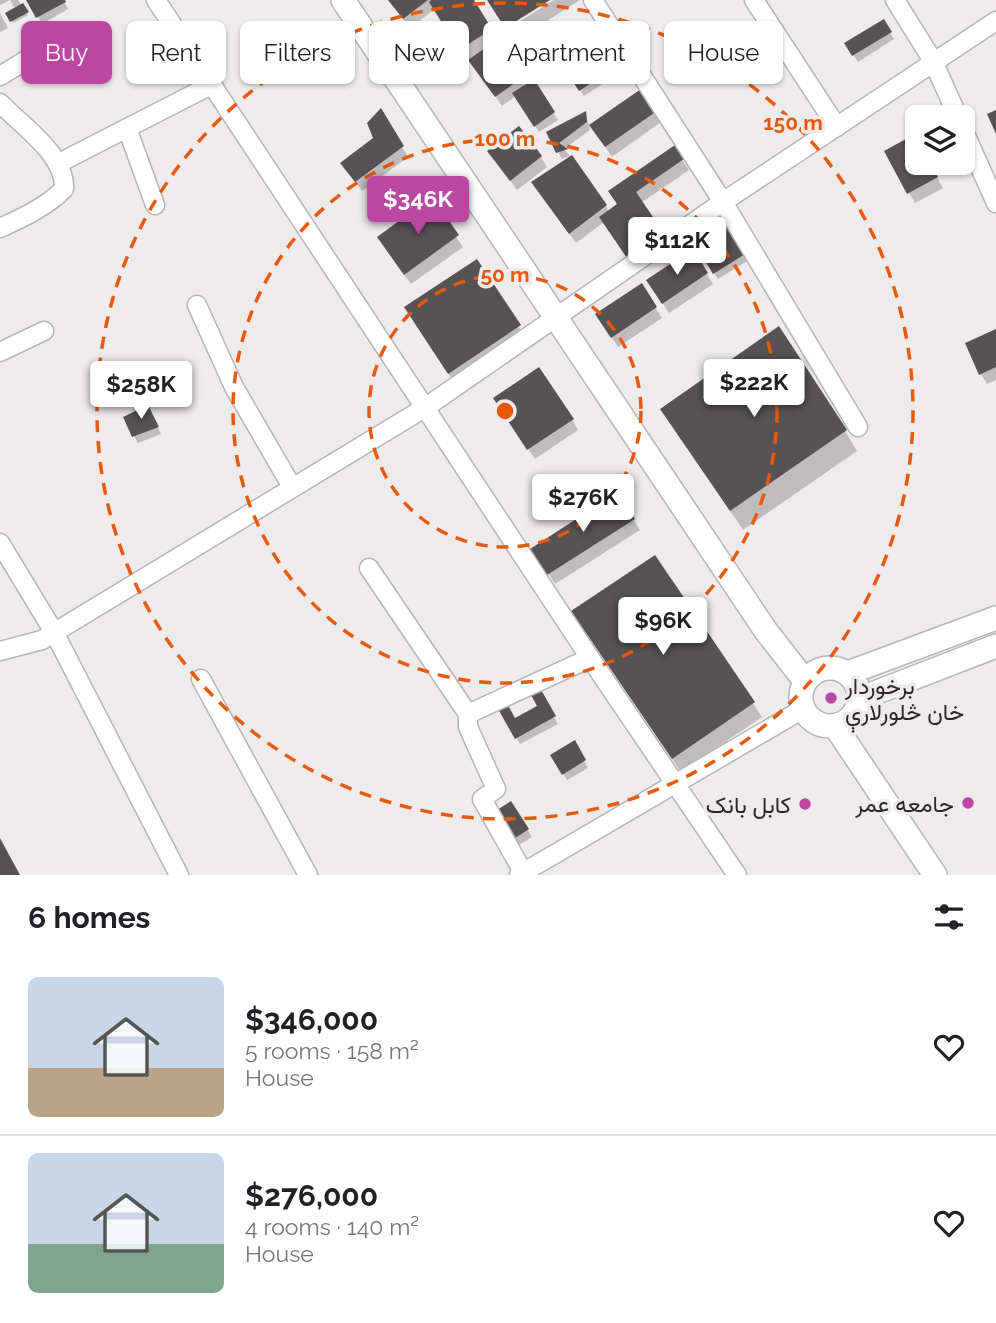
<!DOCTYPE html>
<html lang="en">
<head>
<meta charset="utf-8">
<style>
	body { margin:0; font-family:Raleway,Vazirmatn,sans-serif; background:#f2f2f2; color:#202124; height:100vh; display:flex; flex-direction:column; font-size:26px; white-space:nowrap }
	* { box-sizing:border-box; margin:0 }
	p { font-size:23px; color:#757577 }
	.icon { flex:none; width:38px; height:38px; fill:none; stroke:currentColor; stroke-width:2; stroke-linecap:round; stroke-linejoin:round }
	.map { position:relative; height:875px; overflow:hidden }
	.panel { display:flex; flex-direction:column; background:#fff; flex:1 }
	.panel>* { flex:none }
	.top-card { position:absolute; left:21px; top:21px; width:956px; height:63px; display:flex; gap:14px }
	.fabs { position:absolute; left:905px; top:105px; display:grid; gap:14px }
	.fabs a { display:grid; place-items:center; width:70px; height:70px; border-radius:10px; background:#fff; box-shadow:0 2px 5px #0004; font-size:35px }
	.price { position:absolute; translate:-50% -60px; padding:0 16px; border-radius:7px; background:#fff; color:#222; font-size:23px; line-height:46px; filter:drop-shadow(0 2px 4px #0008) }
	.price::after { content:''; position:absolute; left:50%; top:42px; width:21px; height:16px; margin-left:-10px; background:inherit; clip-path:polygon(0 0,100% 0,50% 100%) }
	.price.on { background:#ba48a2; color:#fff }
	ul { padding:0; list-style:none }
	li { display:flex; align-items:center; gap:21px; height:175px; padding:0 28px }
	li+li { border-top:2px solid #e0e0e0 }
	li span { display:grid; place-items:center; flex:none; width:196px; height:140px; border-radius:10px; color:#555 }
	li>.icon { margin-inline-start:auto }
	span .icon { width:84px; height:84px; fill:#fffc; stroke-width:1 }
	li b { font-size:30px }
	h2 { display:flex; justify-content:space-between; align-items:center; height:84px; padding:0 28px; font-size:30px }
	.tag { padding:0 24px; border-radius:10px; background:#fff; box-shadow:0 2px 5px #0004; font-size:24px; line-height:63px }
	.tag.on { background:#ba48a2; color:#fff }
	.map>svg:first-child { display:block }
	.shadow { fill:#0003 }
	.building { fill:#565355 }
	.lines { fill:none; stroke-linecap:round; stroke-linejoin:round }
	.minor-casing { stroke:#b7b4b6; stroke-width:21 }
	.major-casing { stroke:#b7b4b6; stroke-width:26 }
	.minor { stroke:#fff; stroke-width:18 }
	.major { stroke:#fff; stroke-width:23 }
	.ring { fill:none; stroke:#e8590c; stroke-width:3.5; stroke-dasharray:12 9 }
	.poi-dot { fill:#ba48a2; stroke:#eeebed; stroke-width:2.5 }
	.labels { text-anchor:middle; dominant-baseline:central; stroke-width:7; stroke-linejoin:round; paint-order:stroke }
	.poi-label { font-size:23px; fill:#292728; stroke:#eeebed; text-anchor:end }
	.centre { fill:#e8590c; stroke:#eeebed; stroke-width:3.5 }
	.ring-label { font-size:21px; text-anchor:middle; font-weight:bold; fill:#e8590c; stroke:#eeebed; stroke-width:7; stroke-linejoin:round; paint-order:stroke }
</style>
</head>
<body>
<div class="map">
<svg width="996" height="875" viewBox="0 0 996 875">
	<rect width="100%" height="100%" fill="#eeebed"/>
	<path class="shadow" d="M0 0H18L28 15 13 23 7 13 15 9 10 0 0 5Z
		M28 0H63L68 9 42 24Z
		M390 0H472L497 40 494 42 525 87 534 82 558 120 539 132 516 96 502 106 469 58 467 59 435 9 410 28Z
		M554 0H580L514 42 507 29Z
		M0 13 8 28 0 32Z
		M883 22 894 39 858 62 847 44Z
		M612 46 626 69 584 96 570 73Z
		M381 111 408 157 362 191 342 164 375 138Z
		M655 112 661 122 612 157 598 136Z
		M586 114 590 130 564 149 570 156 562 159 548 133Z
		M915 137 917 163H929L943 188 915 203 886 152Z
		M674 148 689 170 641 203 604 222 576 243 540 193 606 206 609 212Z
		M489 151 541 157 547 167 517 190Z
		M431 200 463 247 411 284 385 248Z
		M728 225 749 260 718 279 697 245Z
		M692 251 713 284 669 313 655 291Z
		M476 261 527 340 457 387 414 322Z
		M641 286 662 318 618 347 604 325Z
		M996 331V380L987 384 981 374Z
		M501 409 572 419 578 430 535 459Z
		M662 410 845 431 857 451 743 530Z
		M151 414 161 434 138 443 134 436Z
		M634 520 640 530 555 584 539 559Z
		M655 557 762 717 681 772 582 626Z
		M539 690 558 724 520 744 501 710 515 720 540 707Z
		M574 743 588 768 567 780 553 755Z
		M511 803 532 837 517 846 496 813Z"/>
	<path class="building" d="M26 0H65L66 2 36 18Z
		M388 0H428L403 19Z
		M431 0H474L492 29 459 50 429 2Z
		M487 0H550L505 28Z
		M23 3 29 12 10 22 5 13Z
		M884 19 892 32 852 56 844 43Z
		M495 41 522 78 495 97 468 60Z
		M612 44 624 62 579 91 567 73Z
		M534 79 555 112 534 127 512 93Z
		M641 89 657 111 605 147 589 125Z
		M381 108 404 146 355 182 340 163 373 138 367 123Z
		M996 110V134L987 114Z
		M586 111 587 122 559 143 568 149 556 153 546 132Z
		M519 126 542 156 510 181 487 151Z
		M915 134 917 163H931L938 177 907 194 884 151Z
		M675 145 684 159 636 192 666 236 629 261 599 217 617 204 608 191Z
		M572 155 607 205 569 234 531 182Z
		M432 197 459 235 404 275 377 237Z
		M729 223 747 253 713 274 695 244Z
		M693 249 708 273 662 304 646 280Z
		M477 259 521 325 448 374 404 307Z
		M642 283 657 307 611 338 595 314Z
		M779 326 847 430 730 511 660 409Z
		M996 329V367L979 375 965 343Z
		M539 367 574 419 527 450 493 398Z
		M148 405 159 427 132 437 123 417Z
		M618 492 635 519 547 575 530 549Z
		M655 555 755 702 672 759 571 611Z
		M540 688 556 716 515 739 498 709 509 707 515 718 537 706 530 693Z
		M575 740 586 760 562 775 550 755Z
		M511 801 529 829 512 840 494 812Z
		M0 838 20 875H0Z"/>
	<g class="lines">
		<defs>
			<path id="minor" d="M156 0 590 658 737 875
				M593 0 723 202 858 427
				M754 0 837 127
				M895 0 933 61 958 117
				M0 76 31 57
				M0 103C22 126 66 155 64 189 46 207 22 218 0 228
				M962 127 996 203
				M127 128 155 205
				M59 163 213 84
				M197 305 234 387 292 487
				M0 352 44 331
				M0 543 54 632 179 875
				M369 568 468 714V727L496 789 482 799 523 872
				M0 651 42 640 426 407 723 202 996 21
				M201 679 308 875
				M468 714 590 658
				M519 875 803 709"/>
			<path id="major" d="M343 0 766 631 805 681
				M801 697a29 29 0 1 1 58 0a29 29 0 1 1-58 0Z
				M848 673 996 618
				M859 699 996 646
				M835 726 935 875"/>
		</defs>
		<use href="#minor" class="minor-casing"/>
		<use href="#major" class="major-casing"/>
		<use href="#minor" class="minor"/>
		<use href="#major" class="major"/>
	</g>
	<g class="ring">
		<circle cx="505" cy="411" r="136"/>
		<circle cx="505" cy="411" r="272"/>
		<circle cx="505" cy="411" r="408"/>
	</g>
	<g class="poi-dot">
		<circle cx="831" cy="698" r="7"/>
		<circle cx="968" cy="803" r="7"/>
		<circle cx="805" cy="804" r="7"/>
	</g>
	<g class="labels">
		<g class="poi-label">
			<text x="845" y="685" text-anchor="start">برخوردار<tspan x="845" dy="26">خان څلورلارې</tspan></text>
			<text x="954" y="803">جامعه عمر</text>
			<text x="791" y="804">کابل بانک</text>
		</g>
	</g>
	<circle cx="505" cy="411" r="10" class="centre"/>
	<g class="ring-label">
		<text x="793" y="130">150 m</text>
		<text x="505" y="146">100 m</text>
		<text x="505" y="282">50 m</text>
	</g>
</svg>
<div class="fabs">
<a><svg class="icon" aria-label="layers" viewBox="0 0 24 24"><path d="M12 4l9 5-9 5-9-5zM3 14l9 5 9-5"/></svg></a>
</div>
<b class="price on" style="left:418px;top:236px">$346K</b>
<b class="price" style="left:677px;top:277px">$112K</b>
<b class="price" style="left:754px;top:419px">$222K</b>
<b class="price" style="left:141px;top:421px">$258K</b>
<b class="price" style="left:583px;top:534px">$276K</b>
<b class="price" style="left:663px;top:657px">$96K</b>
<div class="top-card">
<a class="tag on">Buy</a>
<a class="tag">Rent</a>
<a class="tag">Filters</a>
<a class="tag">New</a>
<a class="tag">Apartment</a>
<a class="tag">House</a>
</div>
</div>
<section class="panel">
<h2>6 homes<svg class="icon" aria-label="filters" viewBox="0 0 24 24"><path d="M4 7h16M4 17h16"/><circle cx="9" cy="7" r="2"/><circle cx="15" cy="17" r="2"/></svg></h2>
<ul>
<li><span style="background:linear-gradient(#c9d6e8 65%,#b9a48a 0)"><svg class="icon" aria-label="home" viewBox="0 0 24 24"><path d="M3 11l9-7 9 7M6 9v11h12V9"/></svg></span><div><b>$346,000</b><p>5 rooms · 158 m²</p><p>House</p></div><svg class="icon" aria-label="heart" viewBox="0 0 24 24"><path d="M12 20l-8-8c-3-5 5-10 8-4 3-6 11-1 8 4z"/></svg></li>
<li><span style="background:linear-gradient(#c9d6e8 65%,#7fa58c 0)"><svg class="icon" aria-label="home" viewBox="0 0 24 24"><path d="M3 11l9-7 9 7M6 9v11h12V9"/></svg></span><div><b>$276,000</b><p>4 rooms · 140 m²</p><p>House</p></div><svg class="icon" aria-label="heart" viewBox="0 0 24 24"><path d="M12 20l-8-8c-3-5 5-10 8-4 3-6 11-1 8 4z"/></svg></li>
</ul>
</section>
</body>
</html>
